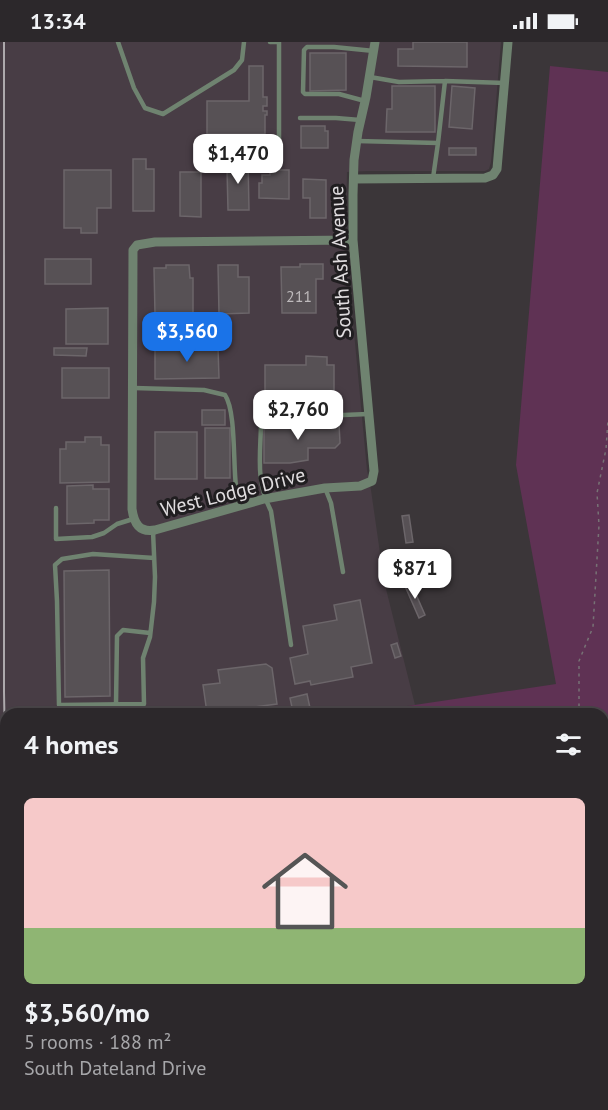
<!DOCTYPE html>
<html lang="en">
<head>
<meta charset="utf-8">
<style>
	body { margin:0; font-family:"PT Sans",sans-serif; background:#383437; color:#f1f3f6; height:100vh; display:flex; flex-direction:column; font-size:22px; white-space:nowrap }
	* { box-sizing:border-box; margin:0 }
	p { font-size:20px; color:#a6a6a9 }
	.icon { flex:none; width:33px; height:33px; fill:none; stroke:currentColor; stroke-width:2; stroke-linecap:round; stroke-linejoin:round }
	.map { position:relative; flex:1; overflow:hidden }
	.sheet { position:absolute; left:0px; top:666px; width:609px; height:402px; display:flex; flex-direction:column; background:#2c282b; border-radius:18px 18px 0 0; box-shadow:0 2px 4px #0004,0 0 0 2px #484447 }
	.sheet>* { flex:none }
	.price { position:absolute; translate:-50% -51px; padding:0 14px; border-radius:12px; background:#fff; color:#222; font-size:20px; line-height:39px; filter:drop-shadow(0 2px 3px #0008) }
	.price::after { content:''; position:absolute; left:50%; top:36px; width:18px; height:14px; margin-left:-9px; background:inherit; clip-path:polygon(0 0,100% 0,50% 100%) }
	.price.active { background:#1a73e8; color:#fff }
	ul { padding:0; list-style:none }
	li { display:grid; align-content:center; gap:12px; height:318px; padding:0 24px }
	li+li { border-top:2px solid #484447 }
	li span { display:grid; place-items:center; height:186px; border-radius:9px; color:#555 }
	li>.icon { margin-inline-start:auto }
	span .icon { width:108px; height:108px; fill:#fffc; stroke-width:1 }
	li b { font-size:26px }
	h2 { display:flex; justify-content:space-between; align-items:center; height:72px; padding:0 24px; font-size:26px }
	.status { display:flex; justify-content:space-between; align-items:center; height:42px; padding:0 30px; background:#2c282b; direction:ltr }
	.status svg { height:16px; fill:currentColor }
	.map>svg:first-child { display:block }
	.built { fill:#483d45 }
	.green { fill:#5f3254 }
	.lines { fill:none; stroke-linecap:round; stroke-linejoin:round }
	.canal { stroke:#98668b; stroke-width:9 }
	.building { fill:#575155; stroke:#6c666a; stroke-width:1.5 }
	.path { stroke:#777275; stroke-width:1.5; stroke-dasharray:3 4.5; stroke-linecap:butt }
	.lane { stroke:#6f8370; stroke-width:4.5 }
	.street { stroke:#6f8370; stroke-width:9 }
	.rail { stroke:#ada9ac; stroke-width:2 }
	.labels { text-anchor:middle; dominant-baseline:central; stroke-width:6; stroke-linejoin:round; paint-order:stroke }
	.number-label { font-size:16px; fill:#bebabc }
	.street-label { font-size:20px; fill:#e0dddf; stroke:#201e20 }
</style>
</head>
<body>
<div class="status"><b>13:34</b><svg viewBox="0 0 49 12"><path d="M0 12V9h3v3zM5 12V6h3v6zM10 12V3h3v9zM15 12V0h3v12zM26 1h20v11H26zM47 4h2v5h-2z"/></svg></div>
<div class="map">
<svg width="608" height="1068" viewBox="0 0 608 1068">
	<rect width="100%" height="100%" fill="#3b3639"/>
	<path class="built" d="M0 0H501L491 120 489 127 485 129H368L347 130 346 185 347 216 367 428 371 448 384 539 415 663 354 672H6V1047L0 1068Z
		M603 882H608V1068H321V1062H603Z"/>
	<path class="green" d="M550 24 608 30V882H603V672H354L556 642 516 423Z"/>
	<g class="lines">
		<path class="canal" d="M603 831 608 829"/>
	</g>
	<path class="building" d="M413 0H467V25L398 24V7H413Z
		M310 11H346V48L310 49Z
		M249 24H263V55H267V64H263V69H267V73H265V92H207V59H249Z
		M392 44H435V90H386L387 67H392Z
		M452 44 475 46 472 87 449 85Z
		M301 84H325V89H328V106H301Z
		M449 106H476V113H449Z
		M233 116H248L249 168H228L227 127H234Z
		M133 117H146V127H154V169H133Z
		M64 128H111V166H97V191H81V186H64Z
		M270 128H289V157L259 156V141H262V133H270Z
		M180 130H201V175L180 174Z
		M303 137 326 138V176H310V156H303Z
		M45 217H91V242H45Z
		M300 222H323V237H316V271H282L281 225H300Z
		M166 223H189L190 236H193V271L155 272 154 226H166Z
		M218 223H238V235H249V271L219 272Z
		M108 266V302H66V267Z
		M218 305 219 336 155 337V306Z
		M54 306H87L86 314 54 313Z
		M306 314 327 315V323H334V360H265V323H306Z
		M62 326H109V356H62Z
		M202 368H225V383H202Z
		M271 381H339L340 401 335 406H308V418L290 421H264V386Z
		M205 386H230V436H205Z
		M155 390H197V437H155Z
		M85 395H101V403H109V440L60 441V407H66V400H85Z
		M93 443V447H109V478H94V481L67 482V444Z
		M409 473 413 500 406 501 402 474Z
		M109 528 110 654 65 655 64 529Z
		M411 541 425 573 419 576 405 544Z
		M360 558 372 621 351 625 353 635 311 643 310 639 295 642 290 616 308 612 303 584 337 578 334 563Z
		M397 601 401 614 395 616 391 603Z
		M266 622 272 626 277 662 207 671 203 643 220 641 218 628Z
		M307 652 310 666 293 670 290 656Z
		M497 1062H513V1068H497Z
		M540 1062H595V1068H540Z"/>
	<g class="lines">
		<path class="path" d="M579 672V619L593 585 599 483 597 451 606 407 608 378
			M603 772 608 773
			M603 795 608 793"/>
		<path class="lane" d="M118 0 134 46 145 66 163 72 234 28 242 18 244 0
			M270 0H279V104
			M370 35 399 40 445 39 438 101
			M445 39 505 41
			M365 59 339 52H305L303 50 304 8 307 5H334L374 9
			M300 76H336L360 78
			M357 99 438 101 433 136
			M134 346 204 348 225 353C236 369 233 422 236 444 237 450 238 457 239 463
			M325 446 331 461 343 530
			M56 466V497L92 495 104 491 117 482 133 477
			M153 489 155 535 154 560 150 595 143 616 144 662 59 663 57 559 55 523 62 517 93 512 154 516
			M291 603 271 469C256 440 260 416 261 384L264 380 270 376 368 372
			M116 662 117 594 123 588 150 591
			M603 864H608
			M0 868H6
			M603 963 608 964
			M603 1041H608
			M318 1062V1068
			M520 1062V1068"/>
		<path class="street" d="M354 137 485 136 493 133 497 127 508 0
			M353 198 155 200 137 203 133 208 132 467C134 481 139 491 155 488L264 457 325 446 360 444 372 439 374 429 353 198V153L354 118 358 90 366 55 375 0"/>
		<path class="rail" d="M0 862 4 812 6 759 4 650V0"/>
	</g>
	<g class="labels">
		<g class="number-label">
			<text x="299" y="254">211</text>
		</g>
		<g class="street-label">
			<text transform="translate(340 220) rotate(-93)">South Ash Avenue</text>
			<text transform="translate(233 450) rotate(-14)">West Lodge Drive</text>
		</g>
	</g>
</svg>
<b class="price" style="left:238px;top:143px">$1,470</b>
<b class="price active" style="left:187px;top:321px">$3,560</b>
<b class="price" style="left:298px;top:399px">$2,760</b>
<b class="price" style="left:415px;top:558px">$871</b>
<section class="sheet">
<h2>4 homes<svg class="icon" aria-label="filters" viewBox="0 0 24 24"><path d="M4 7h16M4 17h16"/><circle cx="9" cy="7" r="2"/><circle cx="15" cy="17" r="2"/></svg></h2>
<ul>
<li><span style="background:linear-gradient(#f6c9c9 70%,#8fb573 0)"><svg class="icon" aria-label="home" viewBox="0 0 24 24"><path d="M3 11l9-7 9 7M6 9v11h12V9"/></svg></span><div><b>$3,560/mo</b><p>5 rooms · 188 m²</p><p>South Dateland Drive</p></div></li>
</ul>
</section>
</div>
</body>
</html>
